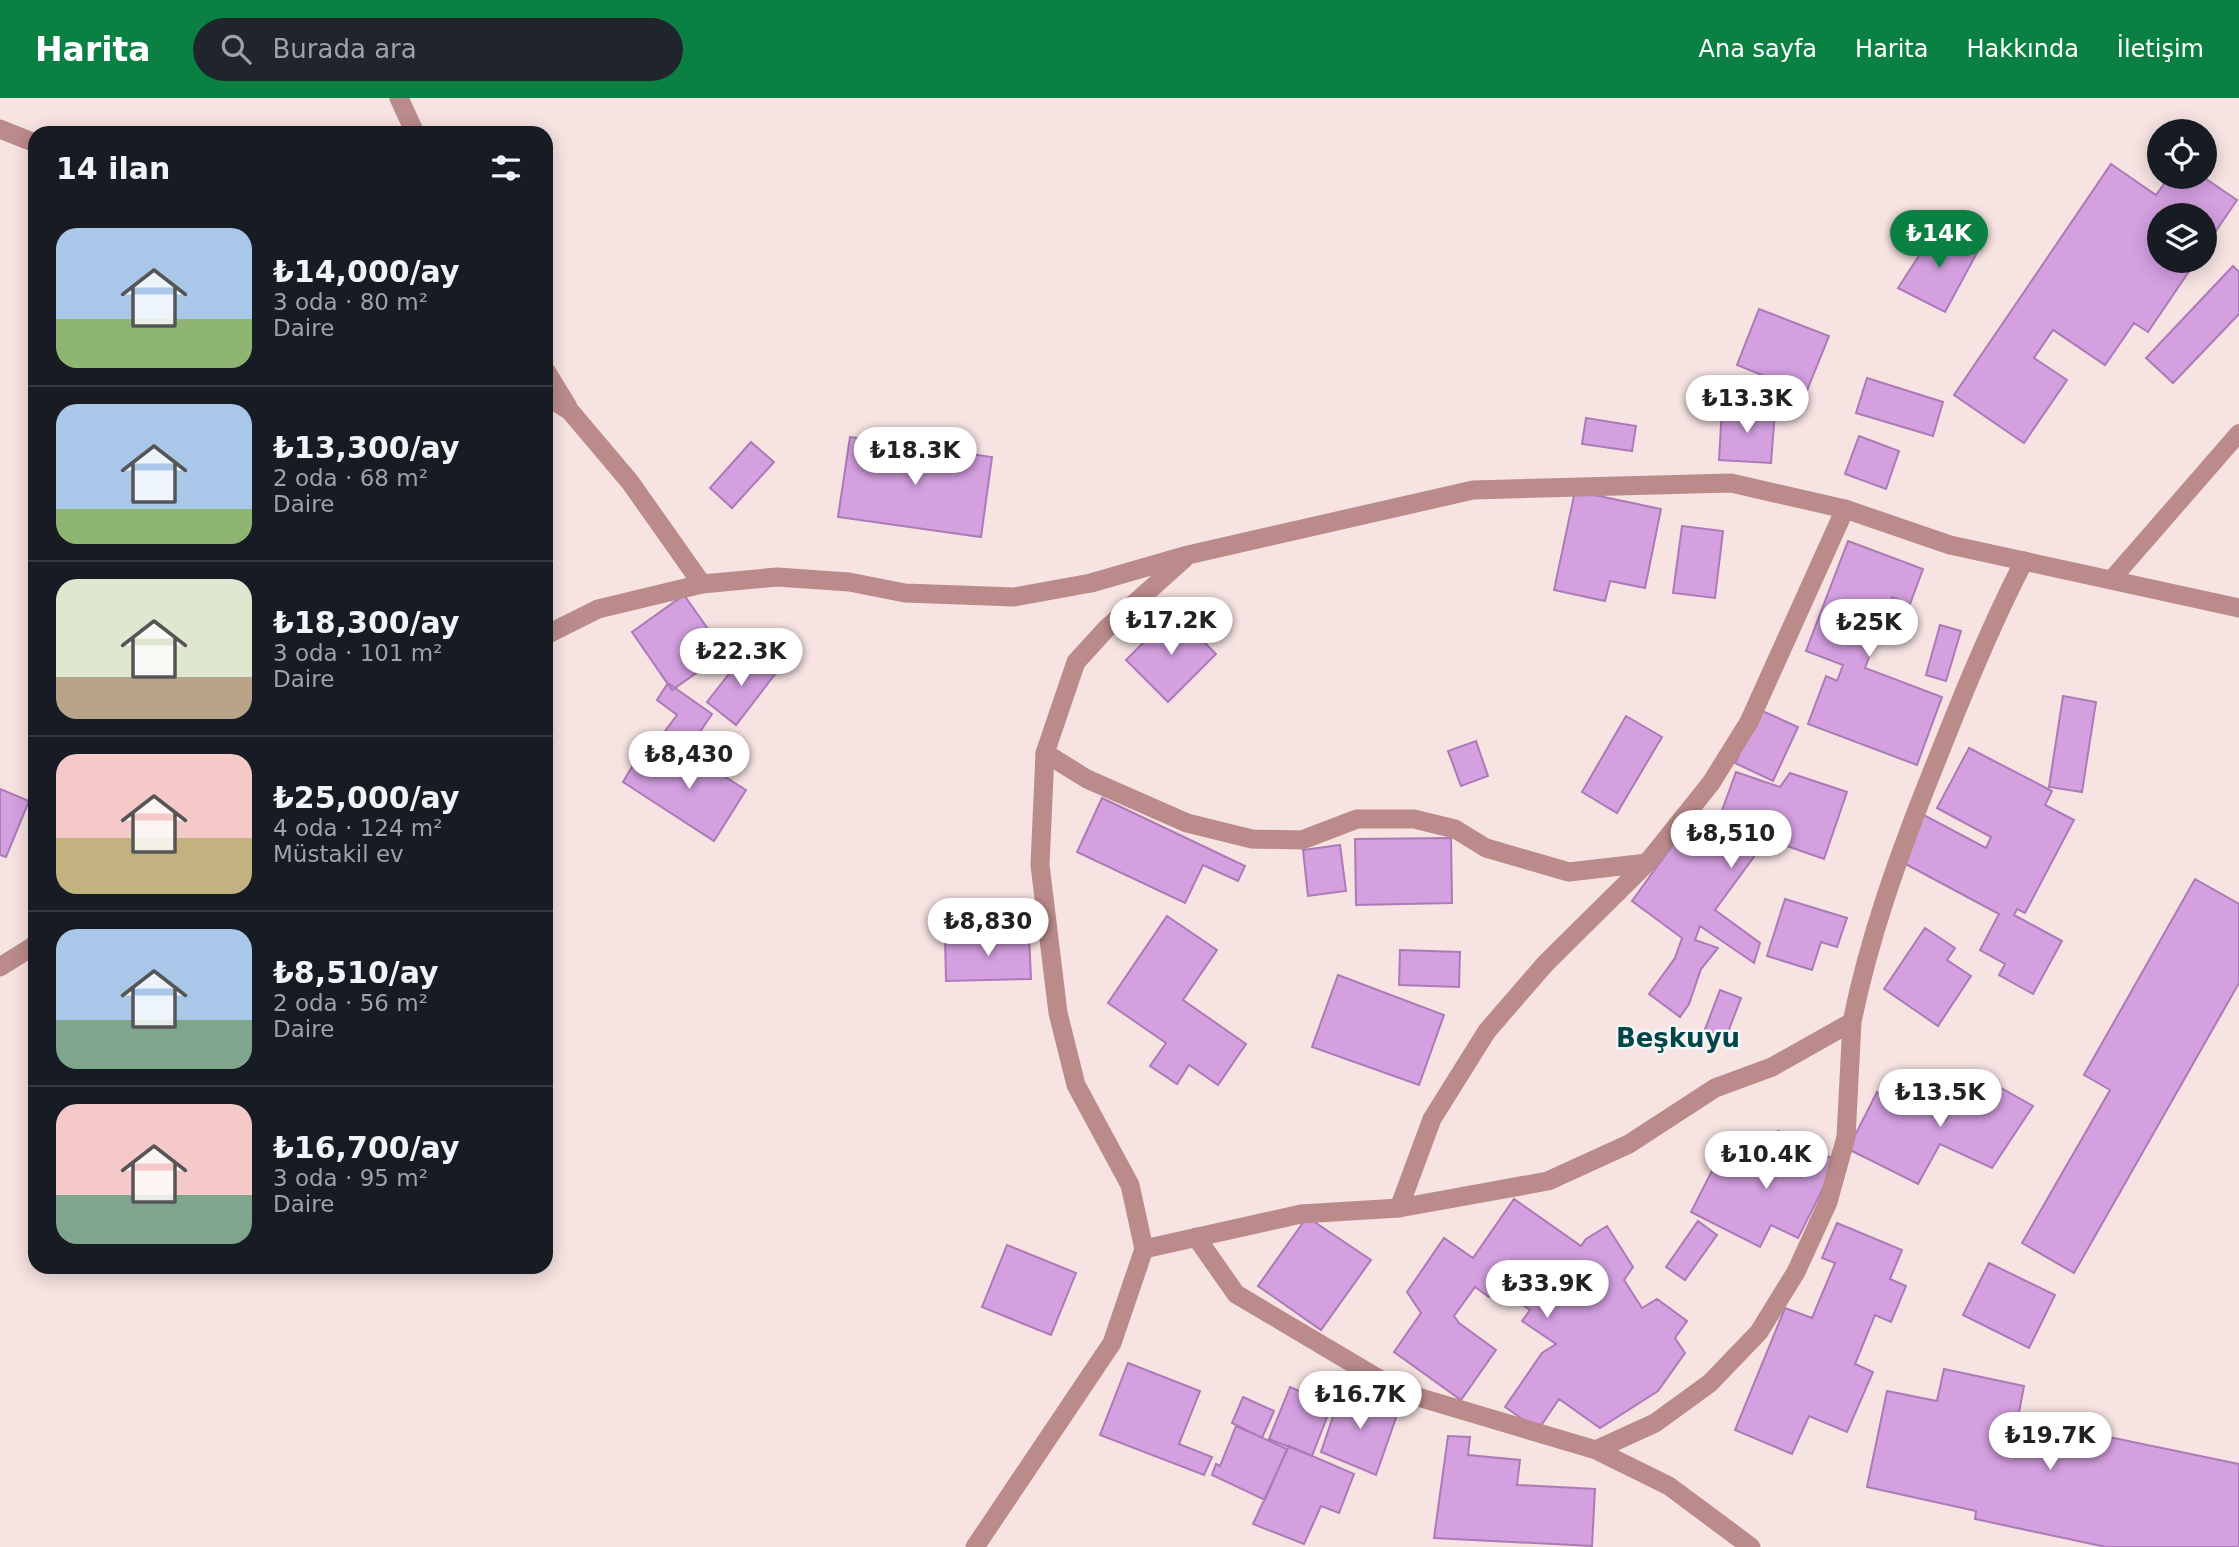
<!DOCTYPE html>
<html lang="tr">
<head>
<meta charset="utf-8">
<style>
	body { margin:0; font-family:"DejaVu Sans",sans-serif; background:#20242c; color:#f1f3f6; height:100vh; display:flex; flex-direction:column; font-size:26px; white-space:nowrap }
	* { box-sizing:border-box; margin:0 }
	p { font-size:23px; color:#9ea1a6 }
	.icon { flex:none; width:38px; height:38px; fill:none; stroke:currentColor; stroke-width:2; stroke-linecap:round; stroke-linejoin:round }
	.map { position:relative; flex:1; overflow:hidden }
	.drawer { position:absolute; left:28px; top:28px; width:525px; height:1148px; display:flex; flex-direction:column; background:#171b24; border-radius:21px; box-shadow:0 4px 18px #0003 }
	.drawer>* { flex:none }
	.fabs { position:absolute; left:2147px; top:21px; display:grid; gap:14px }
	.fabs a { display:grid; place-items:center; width:70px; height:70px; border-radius:50%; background:#171b24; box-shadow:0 4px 18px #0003; font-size:35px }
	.price { position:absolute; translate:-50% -60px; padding:0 16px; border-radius:24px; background:#fff; color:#222; font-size:23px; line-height:46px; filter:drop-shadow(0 2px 4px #0008) }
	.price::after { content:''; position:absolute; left:50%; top:42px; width:21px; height:16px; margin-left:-10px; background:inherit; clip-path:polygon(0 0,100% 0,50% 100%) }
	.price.current { background:#0b8043; color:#fff }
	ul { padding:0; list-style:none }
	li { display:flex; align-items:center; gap:21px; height:175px; padding:0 28px }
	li+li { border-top:2px solid #363941 }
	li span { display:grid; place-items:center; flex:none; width:196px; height:140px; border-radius:21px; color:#555 }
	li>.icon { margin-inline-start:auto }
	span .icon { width:84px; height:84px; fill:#fffc; stroke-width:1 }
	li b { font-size:30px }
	h2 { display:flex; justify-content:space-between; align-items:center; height:84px; padding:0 28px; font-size:30px }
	header { display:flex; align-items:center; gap:42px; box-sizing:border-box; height:98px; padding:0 35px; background:#0b8043; color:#fff }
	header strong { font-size:33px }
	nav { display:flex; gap:38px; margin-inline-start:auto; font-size:24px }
	.search { width:490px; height:63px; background:#20242c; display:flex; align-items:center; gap:18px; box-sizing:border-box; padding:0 24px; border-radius:38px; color:#9ea1a6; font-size:26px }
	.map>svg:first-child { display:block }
	.building { fill:#d4a0e0; stroke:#ac7ab7; stroke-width:2 }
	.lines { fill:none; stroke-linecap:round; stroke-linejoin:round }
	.service { stroke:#ba8b8a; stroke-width:18 }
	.minor { stroke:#ba8b8a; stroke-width:19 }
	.tertiary { stroke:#ba8b8a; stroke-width:19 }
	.labels { text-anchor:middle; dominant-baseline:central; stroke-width:5; stroke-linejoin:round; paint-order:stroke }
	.quarter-label { font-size:26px; font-weight:bold; fill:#024649; stroke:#f5f5f5 }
</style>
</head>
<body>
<header>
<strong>Harita</strong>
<div class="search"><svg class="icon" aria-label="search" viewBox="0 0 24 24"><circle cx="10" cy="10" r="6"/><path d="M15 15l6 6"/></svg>Burada ara</div>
<nav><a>Ana sayfa</a><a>Harita</a><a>Hakkında</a><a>İletişim</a></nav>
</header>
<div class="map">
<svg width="2239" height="1449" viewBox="0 0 2239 1449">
	<rect width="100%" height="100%" fill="#f6e3e2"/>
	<path class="building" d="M2111 66 2156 97 2169 79H2203L2237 102 2205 149V117H2160V163H2196L2148 234 2134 225 2105 267 2053 232 2034 260 2067 282 2024 345 1954 297Z
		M1937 130 1979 151 1945 214 1898 190Z
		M2233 168 2239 174V216L2173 285 2146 260Z
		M1759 211 1829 238 1806 295 1737 267Z
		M1867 280 1943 304 1933 338 1856 315Z
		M1722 310 1775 313 1771 365 1719 362Z
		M1586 320 1636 328 1632 353 1582 346Z
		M1859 338 1899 353 1886 391 1845 376Z
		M850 339 992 359 981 439 838 419Z
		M751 344 774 364 732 410 710 390Z
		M1575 393 1661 411 1645 490 1610 483 1605 503 1554 492Z
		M1682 428 1723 433 1715 500 1673 495Z
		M1848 443 1923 471 1910 506 1892 499 1865 570 1942 599 1917 667 1808 626 1826 578 1837 583 1843 567 1806 553Z
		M684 497 725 555 672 592 632 534Z
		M1174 514 1216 556 1168 604 1126 562Z
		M1940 527 1961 533 1946 583 1926 577Z
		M747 553 776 575 736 627 707 604Z
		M668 585 712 616 689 650 665 633 677 617 657 602Z
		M2063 598 2096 604 2082 694 2049 689Z
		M1760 612 1798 629 1773 683 1735 665Z
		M1626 618 1662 639 1617 715 1582 694Z
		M1476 643 1488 678 1461 688 1448 653Z
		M676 648 746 692 714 743 623 684 636 662 658 676Z
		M1969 650 2052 693 2045 707 2074 722 2025 815 2017 811 2014 817 2062 843 2033 896 1999 877 2005 866 1980 852 1999 816 1900 763 1924 717 1986 750 1991 739 1937 710Z
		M1736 674 1780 689 1790 675 1847 694 1824 761 1767 741 1715 812 1760 845 1754 865 1700 828 1695 842 1718 850 1701 871 1689 906 1680 919 1649 896 1675 860 1682 840 1632 803 1677 741 1698 749 1720 718Z
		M0 691 29 703 6 759 0 757Z
		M1102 700 1245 768 1238 783 1203 767 1185 805 1077 754Z
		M1451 740 1452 805 1356 807 1355 741Z
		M1340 747 1346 793 1308 798 1303 752Z
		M2195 781 2239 806V885L2074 1175 2022 1145 2110 992 2084 977Z
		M1785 801 1847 820 1837 849 1821 844 1812 872 1767 858Z
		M1167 818 1217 852 1183 902 1246 946 1218 987 1189 967 1177 986 1150 968 1166 945 1108 905Z
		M1925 830 1955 850 1947 862 1971 878 1938 928 1884 891Z
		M1029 836 1031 881 946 883 945 839Z
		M1400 852 1460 854 1459 889 1399 887Z
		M1338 877 1444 917 1419 987 1312 949Z
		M1720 892 1741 900 1725 942 1704 934Z
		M1971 973 2033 1008 1992 1070 1940 1046 1918 1086 1848 1051 1877 994 1946 1022Z
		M1778 1033 1837 1063 1798 1140 1771 1127 1760 1149 1691 1114 1719 1059 1755 1078Z
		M1514 1101 1581 1148 1586 1141 1607 1128 1633 1169 1624 1182 1642 1210 1657 1201 1687 1223 1675 1240 1685 1255 1658 1293 1600 1330 1559 1301 1538 1332 1505 1309 1542 1255 1556 1246 1522 1223 1530 1212 1501 1192 1489 1199 1475 1189 1454 1218 1459 1225 1496 1252 1461 1302 1394 1254 1421 1215 1407 1194 1444 1140 1473 1160Z
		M1307 1119 1371 1162 1321 1232 1258 1188Z
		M1698 1123 1717 1137 1685 1182 1666 1169Z
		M1837 1125 1902 1152 1890 1181 1906 1188 1891 1224 1875 1217 1855 1266 1873 1274 1847 1334 1809 1318 1792 1356 1735 1332 1785 1210 1812 1220 1835 1165 1822 1160Z
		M1007 1147 1076 1175 1051 1237 982 1209Z
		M1989 1165 2055 1197 2029 1250 1963 1217Z
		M1128 1265 1200 1293 1179 1346 1212 1359 1204 1377 1100 1337Z
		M1944 1271 2024 1288 2018 1320 2239 1366V1449H2106L1975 1421 1976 1413 1867 1389 1887 1293 1937 1303Z
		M1308 1283 1336 1296 1312 1358 1269 1341 1290 1289 1304 1295Z
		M1343 1289 1399 1311 1376 1377 1321 1354Z
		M1243 1299 1274 1313 1262 1340 1232 1325Z
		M1236 1328 1287 1351 1265 1402 1212 1377 1216 1366 1220 1368Z
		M1448 1338 1470 1339 1468 1357 1520 1362 1517 1387 1595 1391 1592 1448 1434 1440Z
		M1289 1348 1354 1376 1339 1415 1321 1408 1304 1446 1253 1426Z"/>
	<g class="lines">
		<path class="service" d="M2111 482 2239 335"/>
		<path class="minor" d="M399 0 415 35
			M0 31 35 45
			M546 273 568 309
			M546 298 570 313 630 384 702 486
			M1045 655 1087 681 1187 725 1252 741 1302 742 1357 721H1414L1455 731 1486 750 1569 774 1647 765
			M1399 1110 1432 1021 1487 933 1546 865 1647 765 1711 685 1749 624 1845 411
			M1196 1139 1236 1196 1401 1294 1596 1352 1669 1388 1751 1449
			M1144 1151 1301 1116 1399 1110 1548 1083 1629 1046 1715 990 1772 969 1852 924C1869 840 1898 759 1930 679 1959 606 1988 533 2024 463
			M1596 1352 1655 1325 1710 1285 1759 1234 1796 1174 1828 1104 1846 1039 1852 924"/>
		<path class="tertiary" d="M546 537 598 511 702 486 777 479 849 484 905 495 1014 499 1091 485 1188 457 1473 392 1731 385 1845 411 1950 447 2239 510
			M0 869 35 847
			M975 1449 1112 1245 1144 1151 1130 1087 1076 987 1058 915 1040 767 1045 655 1076 564 1107 530 1185 460"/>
	</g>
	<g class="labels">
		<g class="quarter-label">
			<text x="1678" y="940">Beşkuyu</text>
		</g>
	</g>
</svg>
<div class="fabs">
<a><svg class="icon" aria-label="locate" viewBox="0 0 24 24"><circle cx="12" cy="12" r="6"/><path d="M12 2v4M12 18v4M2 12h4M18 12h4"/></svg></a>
<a><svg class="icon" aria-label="layers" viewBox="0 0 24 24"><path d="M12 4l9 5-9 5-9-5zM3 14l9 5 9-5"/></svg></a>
</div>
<b class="price current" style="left:1939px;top:172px">₺14K</b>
<b class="price" style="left:1747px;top:337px">₺13.3K</b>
<b class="price" style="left:915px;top:389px">₺18.3K</b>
<b class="price" style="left:1171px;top:559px">₺17.2K</b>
<b class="price" style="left:1869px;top:561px">₺25K</b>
<b class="price" style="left:741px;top:590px">₺22.3K</b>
<b class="price" style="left:689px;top:693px">₺8,430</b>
<b class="price" style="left:1731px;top:772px">₺8,510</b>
<b class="price" style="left:988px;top:860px">₺8,830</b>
<b class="price" style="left:1940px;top:1031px">₺13.5K</b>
<b class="price" style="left:1766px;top:1093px">₺10.4K</b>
<b class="price" style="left:1547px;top:1222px">₺33.9K</b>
<b class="price" style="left:1360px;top:1333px">₺16.7K</b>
<b class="price" style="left:2050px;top:1374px">₺19.7K</b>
<section class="drawer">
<h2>14 ilan<svg class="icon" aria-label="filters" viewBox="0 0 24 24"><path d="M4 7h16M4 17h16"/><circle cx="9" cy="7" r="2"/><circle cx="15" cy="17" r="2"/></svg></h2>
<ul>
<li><span style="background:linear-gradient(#a9c7e8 65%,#8fb573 0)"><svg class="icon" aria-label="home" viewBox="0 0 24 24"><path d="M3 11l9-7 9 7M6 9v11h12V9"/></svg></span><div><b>₺14,000/ay</b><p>3 oda · 80 m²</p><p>Daire</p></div></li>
<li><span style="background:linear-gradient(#a9c7e8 75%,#8fb573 0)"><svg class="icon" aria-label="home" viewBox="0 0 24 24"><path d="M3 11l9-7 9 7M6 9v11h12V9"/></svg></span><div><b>₺13,300/ay</b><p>2 oda · 68 m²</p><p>Daire</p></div></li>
<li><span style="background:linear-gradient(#dfe7d0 70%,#b9a48a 0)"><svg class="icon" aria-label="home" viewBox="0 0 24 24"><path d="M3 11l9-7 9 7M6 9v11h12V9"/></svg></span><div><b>₺18,300/ay</b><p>3 oda · 101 m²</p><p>Daire</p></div></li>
<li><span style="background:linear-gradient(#f6c9c9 60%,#c2b280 0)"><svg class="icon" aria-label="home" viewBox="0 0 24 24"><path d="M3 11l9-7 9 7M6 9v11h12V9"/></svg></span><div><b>₺25,000/ay</b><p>4 oda · 124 m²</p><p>Müstakil ev</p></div></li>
<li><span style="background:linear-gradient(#a9c7e8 65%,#7fa58c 0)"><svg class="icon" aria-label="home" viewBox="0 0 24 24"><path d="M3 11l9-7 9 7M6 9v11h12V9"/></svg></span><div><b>₺8,510/ay</b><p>2 oda · 56 m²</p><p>Daire</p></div></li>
<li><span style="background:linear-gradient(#f6c9c9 65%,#7fa58c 0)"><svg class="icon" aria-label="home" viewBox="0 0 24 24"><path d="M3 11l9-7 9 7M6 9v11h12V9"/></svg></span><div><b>₺16,700/ay</b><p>3 oda · 95 m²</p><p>Daire</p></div></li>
</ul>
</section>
</div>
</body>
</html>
